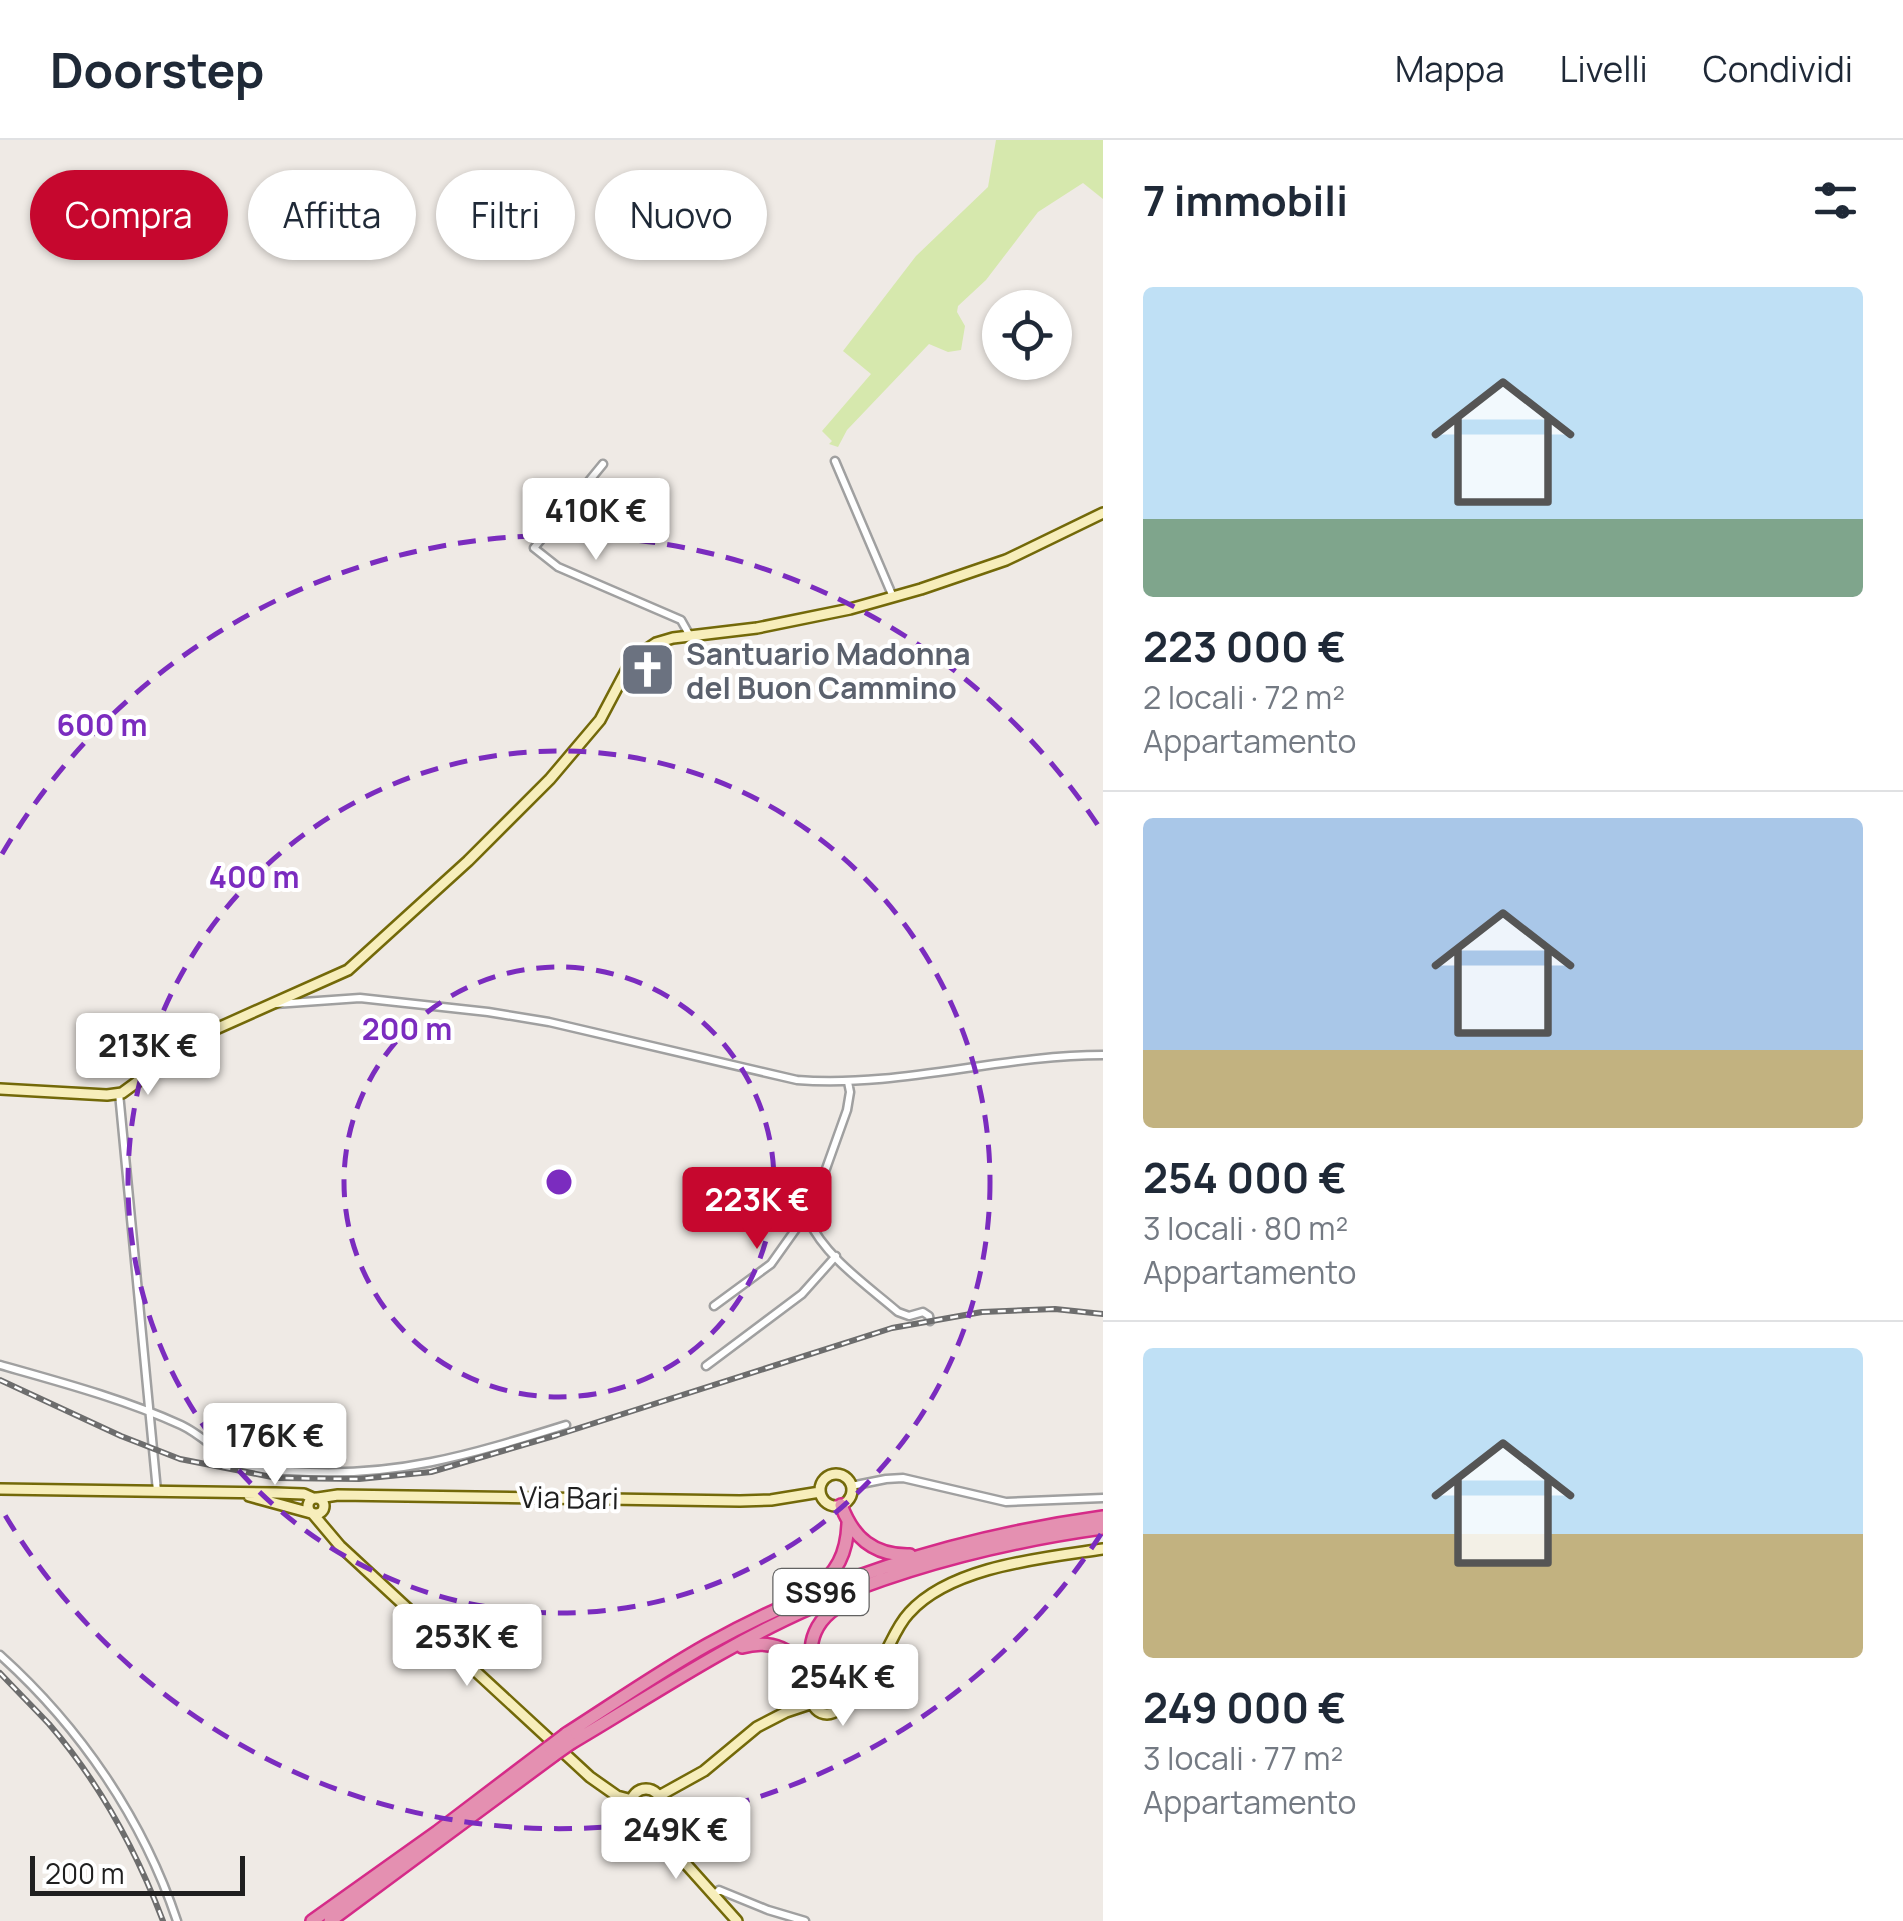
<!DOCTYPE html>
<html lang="it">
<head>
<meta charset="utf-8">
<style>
	body { margin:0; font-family:Manrope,sans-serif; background:#f2f2f3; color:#1f2937; height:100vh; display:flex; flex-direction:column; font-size:38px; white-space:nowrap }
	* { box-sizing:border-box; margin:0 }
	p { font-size:32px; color:#747a83 }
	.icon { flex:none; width:55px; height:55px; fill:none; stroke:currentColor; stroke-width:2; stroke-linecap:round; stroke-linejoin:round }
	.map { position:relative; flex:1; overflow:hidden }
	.side { display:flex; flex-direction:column; background:#fff; width:800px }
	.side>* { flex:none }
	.guide { position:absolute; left:30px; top:30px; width:922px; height:90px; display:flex; gap:20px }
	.tools { position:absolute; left:982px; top:150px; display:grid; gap:20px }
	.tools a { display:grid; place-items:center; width:90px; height:90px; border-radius:50%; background:#fff; box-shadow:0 2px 8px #0004; font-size:50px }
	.scale { position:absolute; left:30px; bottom:25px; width:215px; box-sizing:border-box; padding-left:10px; border:5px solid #1f1f1f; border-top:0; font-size:28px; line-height:35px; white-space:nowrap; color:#1f1f1f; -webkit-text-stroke:8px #fff; paint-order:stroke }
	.price { position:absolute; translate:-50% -85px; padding:0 22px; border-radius:10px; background:#fff; color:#222; font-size:32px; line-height:65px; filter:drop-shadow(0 2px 5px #0008) }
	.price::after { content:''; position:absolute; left:50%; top:60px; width:30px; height:22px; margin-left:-15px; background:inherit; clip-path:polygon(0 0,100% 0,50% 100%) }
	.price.current { background:#c6072e; color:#fff }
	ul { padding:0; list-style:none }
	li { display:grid; align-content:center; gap:20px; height:530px; padding:0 40px }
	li+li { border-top:2px solid #e0e1e3 }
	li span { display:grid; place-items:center; height:310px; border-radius:10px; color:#555 }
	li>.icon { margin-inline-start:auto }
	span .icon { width:180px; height:180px; fill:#fffc; stroke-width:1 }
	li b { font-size:42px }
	h2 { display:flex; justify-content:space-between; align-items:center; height:120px; padding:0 40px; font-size:42px }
	.chip { padding:0 35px; border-radius:45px; background:#fff; box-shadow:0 2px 8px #0004; font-size:35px; line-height:90px }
	.chip.current { background:#c6072e; color:#fff }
	header { display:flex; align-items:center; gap:60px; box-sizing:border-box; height:140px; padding:0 50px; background:#fff; border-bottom:2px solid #e0e1e3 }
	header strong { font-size:48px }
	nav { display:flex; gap:55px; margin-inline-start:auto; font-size:35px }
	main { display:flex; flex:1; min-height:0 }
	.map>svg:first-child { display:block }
	.grass { fill:#d6e8ad }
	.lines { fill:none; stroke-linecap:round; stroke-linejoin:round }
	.street-casing { stroke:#a0a0a0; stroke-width:11 }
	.secondary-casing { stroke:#736909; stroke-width:14 }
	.highway-casing { stroke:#d52b88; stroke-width:16 }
	.street { stroke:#fff; stroke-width:6 }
	.secondary { stroke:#f7eebb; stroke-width:9 }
	.highway { stroke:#e490b1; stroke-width:11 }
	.rail-casing { stroke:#6d6d6d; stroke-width:6 }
	.rail { stroke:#fff; stroke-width:2.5; stroke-dasharray:8; stroke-linecap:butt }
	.highway-bridge-casing { stroke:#d52b88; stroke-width:16; stroke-linecap:butt }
	.highway-bridge { stroke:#e490b1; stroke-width:11 }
	.ring { fill:none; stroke:#7b2cbf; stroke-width:5; stroke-dasharray:18 12 }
	.labels { text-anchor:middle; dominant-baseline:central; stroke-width:8; stroke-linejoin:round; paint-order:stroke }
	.shield { fill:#fff; stroke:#626262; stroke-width:2.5 }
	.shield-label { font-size:28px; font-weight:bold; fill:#1f1f1f }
	.worship-label { font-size:30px; font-weight:bold; fill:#5b616d; stroke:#fff; text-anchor:start }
	.street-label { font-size:30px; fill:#1f1f1f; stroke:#fff }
	.centre { fill:#7b2cbf; stroke:#fff; stroke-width:5 }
	.ring-label { font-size:30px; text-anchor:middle; font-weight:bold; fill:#7b2cbf; stroke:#fff; stroke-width:8; stroke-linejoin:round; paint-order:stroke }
</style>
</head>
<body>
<header>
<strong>Doorstep</strong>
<nav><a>Mappa</a><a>Livelli</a><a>Condividi</a></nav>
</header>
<main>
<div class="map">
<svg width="1103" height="1781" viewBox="0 0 1103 1781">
	<rect width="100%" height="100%" fill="#efeae5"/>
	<path class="grass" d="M996 0H1103V59L1083 43 1038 72 986 140 958 166 957 172 965 186 961 210 948 212 929 204 847 290 838 307 829 304 832 301 822 291 871 234 843 211 916 116 988 47Z"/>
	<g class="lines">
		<defs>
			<path id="street" d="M835 321 893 457
				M603 324 534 408 558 427 681 480 690 496
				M275 864 360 858 488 872 549 882 797 940C900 948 1000 915 1103 915
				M848 942 850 952 847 970 808 1079C825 1117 868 1146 898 1172L909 1176 923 1172 929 1176 930 1181
				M119 953 157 1351
				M714 1166 771 1124 803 1079 807 1076
				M0 1225C60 1242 124 1259 181 1285 203 1295 223 1318 245 1327 257 1332 276 1330 290 1331 393 1339 470 1315 566 1285
				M706 1226 802 1154 836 1116
				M851 1346 886 1339 903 1338 1006 1362 1103 1358
				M0 1515C80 1587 143 1679 177 1781
				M714 1755 719 1750 768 1770 805 1781"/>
			<path id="secondary" d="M0 949 107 955 122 953 200 896 348 830 468 721 550 639 600 580 628 527 641 513 656 503 673 498 757 488 850 469 921 449 1006 420 1103 373
				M820 1350a16 16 0 1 1 32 0a16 16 0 1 1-32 0Z
				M0 1349 276 1353 304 1354 313 1358
				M249 1356 311 1373
				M308 1366a8 8 0 1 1 16 0a8 8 0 1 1-16 0Z
				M318 1358 338 1355 740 1361 771 1360 820 1352
				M313 1374 340 1406 590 1637 617 1656 632 1660
				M812 1559a15 15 0 1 1 30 0a15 15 0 1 1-30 0Z
				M841 1552C852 1547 864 1541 873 1532 888 1515 893 1490 909 1473 951 1426 1043 1418 1103 1409
				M631 1664a15 15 0 1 1 30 0a15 15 0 1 1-30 0Z
				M659 1656 704 1631 757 1587 786 1572 813 1563
				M653 1679 668 1704 737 1781"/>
			<path id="highway" d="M841 1365C853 1398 874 1416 910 1415
				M813 1452C837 1432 847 1414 848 1383
				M742 1507C773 1498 792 1511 813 1532
				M820 1545C800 1505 815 1473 856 1458
				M566 1594C613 1564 659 1532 707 1505 829 1437 966 1396 1103 1377
				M571 1603C649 1557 726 1505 810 1468 903 1427 1002 1402 1103 1388
				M312 1781 437 1692 549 1607
				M330 1781 554 1615"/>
		</defs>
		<use href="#street" class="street-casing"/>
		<use href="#secondary" class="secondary-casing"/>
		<use href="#highway" class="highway-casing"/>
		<use href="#street" class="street"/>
		<use href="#secondary" class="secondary"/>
		<use href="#highway" class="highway"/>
		<defs>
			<path id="rail" d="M0 1240 121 1296 180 1319 277 1338 359 1339 431 1332 557 1295 892 1188 982 1172 1055 1169 1103 1174
				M0 1533C16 1550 33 1567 49 1584 99 1642 136 1710 163 1781"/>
		</defs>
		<use href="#rail" class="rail-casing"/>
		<use href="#rail" class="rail"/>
		<defs>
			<path id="highway-bridge" d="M549 1607 566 1594
				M554 1615 571 1603"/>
		</defs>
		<use href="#highway-bridge" class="highway-bridge-casing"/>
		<use href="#highway-bridge" class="highway-bridge"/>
	</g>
	<g class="ring">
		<circle cx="559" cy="1042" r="215"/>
		<circle cx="559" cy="1042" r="431"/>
		<path d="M1101 1394A646 646 0 0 1 2 1370M2 714A646 646 0 0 1 1101 690"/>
	</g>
	<defs>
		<symbol id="church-square" viewBox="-11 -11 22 22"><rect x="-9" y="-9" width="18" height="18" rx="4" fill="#6b7280" stroke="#fff"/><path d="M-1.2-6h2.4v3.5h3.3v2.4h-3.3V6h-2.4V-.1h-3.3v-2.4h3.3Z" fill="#fff"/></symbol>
	</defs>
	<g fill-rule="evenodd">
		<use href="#church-square" x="616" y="498" width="63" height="63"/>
	</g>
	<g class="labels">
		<rect class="shield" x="773.5" y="1429" width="95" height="46" rx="8"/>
		<g class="shield-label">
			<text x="821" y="1452">SS96</text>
		</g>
		<g class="worship-label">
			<text x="686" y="513">Santuario Madonna<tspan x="686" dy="34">del Buon Cammino</tspan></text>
		</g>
		<g class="street-label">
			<text transform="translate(569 1357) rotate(1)">Via Bari</text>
		</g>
	</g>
	<circle cx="559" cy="1042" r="15" class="centre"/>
	<g class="ring-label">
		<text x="102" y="596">600 m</text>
		<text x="254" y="748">400 m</text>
		<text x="407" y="900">200 m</text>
	</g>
</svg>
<div class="tools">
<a><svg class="icon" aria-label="locate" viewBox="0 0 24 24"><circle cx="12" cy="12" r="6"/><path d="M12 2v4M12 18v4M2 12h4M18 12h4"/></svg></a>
</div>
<div class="scale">200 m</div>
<b class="price" style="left:596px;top:423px">410K €</b>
<b class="price" style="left:148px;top:958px">213K €</b>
<b class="price current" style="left:757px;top:1112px">223K €</b>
<b class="price" style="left:275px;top:1348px">176K €</b>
<b class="price" style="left:467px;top:1549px">253K €</b>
<b class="price" style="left:843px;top:1589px">254K €</b>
<b class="price" style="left:676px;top:1742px">249K €</b>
<div class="guide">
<a class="chip current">Compra</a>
<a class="chip">Affitta</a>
<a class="chip">Filtri</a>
<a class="chip">Nuovo</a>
</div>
</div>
<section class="side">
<h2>7 immobili<svg class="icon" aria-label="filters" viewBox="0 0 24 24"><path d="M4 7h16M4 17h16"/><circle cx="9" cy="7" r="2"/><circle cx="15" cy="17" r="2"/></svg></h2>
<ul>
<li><span style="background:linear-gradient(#bfe0f5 75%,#7fa58c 0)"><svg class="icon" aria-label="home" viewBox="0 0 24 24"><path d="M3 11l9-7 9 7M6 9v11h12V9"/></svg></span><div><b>223 000 €</b><p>2 locali · 72 m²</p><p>Appartamento</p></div></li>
<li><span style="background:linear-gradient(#a9c7e8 75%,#c2b280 0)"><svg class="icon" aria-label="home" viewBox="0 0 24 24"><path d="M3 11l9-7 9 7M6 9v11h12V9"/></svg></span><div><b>254 000 €</b><p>3 locali · 80 m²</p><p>Appartamento</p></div></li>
<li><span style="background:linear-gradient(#bfe0f5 60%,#c2b280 0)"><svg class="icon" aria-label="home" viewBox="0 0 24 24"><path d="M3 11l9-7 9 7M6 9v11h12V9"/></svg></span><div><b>249 000 €</b><p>3 locali · 77 m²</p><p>Appartamento</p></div></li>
</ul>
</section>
</main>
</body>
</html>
